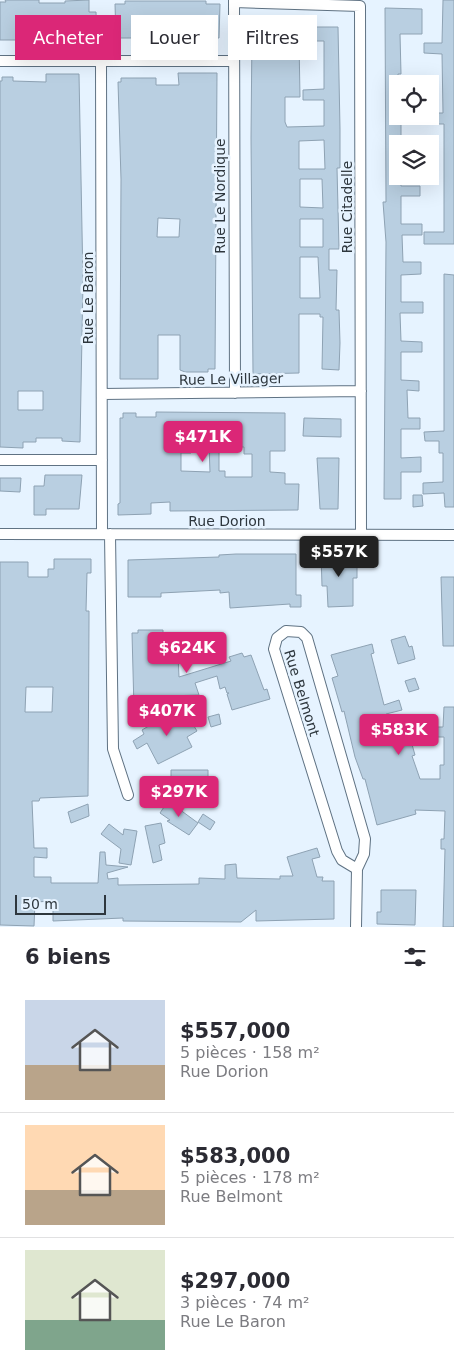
<!DOCTYPE html>
<html lang="fr">
<head>
<meta charset="utf-8">
<style>
	body { margin:0; font-family:"DejaVu Sans",sans-serif; background:#f7f7f7; color:#2b2b33; height:100vh; display:flex; flex-direction:column; font-size:19px; white-space:nowrap }
	* { box-sizing:border-box; margin:0 }
	p { font-size:16px; color:#7c7c81 }
	.icon { flex:none; width:28px; height:28px; fill:none; stroke:currentColor; stroke-width:2; stroke-linecap:round; stroke-linejoin:round }
	.map { position:relative; height:927px; overflow:hidden }
	.panel { display:flex; flex-direction:column; background:#fff; flex:1 }
	.panel>* { flex:none }
	.top-card { position:absolute; left:15px; top:15px; width:425px; height:45px; display:flex; gap:10px }
	.buttons { position:absolute; left:389px; top:75px; display:grid; gap:10px }
	.buttons a { display:grid; place-items:center; width:50px; height:50px; border-radius:0px; background:#fff; box-shadow:0 5px 20px #0002; font-size:25px }
	.scale { position:absolute; left:15px; bottom:12px; width:91px; box-sizing:border-box; padding-left:5px; border:2px solid #2e373e; border-top:0; font-size:14px; line-height:18px; white-space:nowrap; color:#2e373e; -webkit-text-stroke:4px #e6f3ff; paint-order:stroke }
	.price { position:absolute; translate:-50% -42px; padding:0 11px; border-radius:5px; background:#db2777; color:#fff; font-size:16px; line-height:32px; filter:drop-shadow(0 1px 2px #0008) }
	.price::after { content:''; position:absolute; left:50%; top:30px; width:15px; height:11px; margin-left:-8px; background:inherit; clip-path:polygon(0 0,100% 0,50% 100%) }
	.price.on { background:#222; color:#fff }
	ul { padding:0; list-style:none }
	li { display:flex; align-items:center; gap:15px; height:125px; padding:0 25px }
	li+li { border-top:1px solid #e1e1e2 }
	li span { display:grid; place-items:center; flex:none; width:140px; height:100px; border-radius:0px; color:#555 }
	li>.icon { margin-inline-start:auto }
	span .icon { width:60px; height:60px; fill:#fffc; stroke-width:1 }
	li b { font-size:21px }
	h2 { display:flex; justify-content:space-between; align-items:center; height:60px; padding:0 25px; font-size:21px }
	.tag { padding:0 18px; border-radius:0px; background:#fff; box-shadow:0 5px 20px #0002; font-size:18px; line-height:45px }
	.tag.on { background:#db2777; color:#fff }
	.map>svg:first-child { display:block }
	.building { fill:#b9cfe1; stroke:#8ea2b3; fill-rule:evenodd }
	.lines { fill:none; stroke-linecap:round; stroke-linejoin:round }
	.minor-casing { stroke:#5f7283; stroke-width:12 }
	.minor { stroke:#fff; stroke-width:10 }
	.labels { text-anchor:middle; dominant-baseline:central; stroke-width:5; stroke-linejoin:round; paint-order:stroke }
	.street-label { font-size:14px; fill:#2e373e; stroke:#e6f3ff }
</style>
</head>
<body>
<div class="map">
<svg width="454" height="927" viewBox="0 0 454 927">
	<rect width="100%" height="100%" fill="#e6f3ff"/>
	<path class="building" d="M5 0H39V3H65V1L89 0V12H96L97 40H0V2H6Z
		M443 0H454V244H424V232H444V124H430V113H443L442 54 424 53V43H442Z
		M125 1H206V4H220L219 38H168V31H148V38H116L115 4H125Z
		M385 8 422 9V34H400L401 74H398V124H401V144H398V176H401V186H420V196H401V224H422V235H402L403 262H421V274L401 275V302H423V313H400L401 341 422 342V352H401V380L419 381V391L407 390 408 418H420V429H401V458L421 457V472H401V499H384L386 242 383 202H386Z
		M254 26H272V31L304 30V27H338L340 129V168H337L339 249H329V270H337L336 310H339L340 343 339 370 322 369 323 317H320V314H299V373L253 374 251 138 252 31H254ZM299 41H324V89L303 90V100H324V126L287 127 285 122V97H300ZM324 140 325 169H299V141ZM300 179H322L323 208 300 207ZM300 219H323V247H300ZM300 257H318L320 298H300Z
		M178 73H217L215 369H208V372H185L180 370V335H158V379H120L121 179 118 82H121V78H156V85H179ZM158 218 180 219 179 237H157Z
		M46 74H79L83 282 80 442 62 441V438H36V442H23V448L0 447V81H2V77H13V81L46 82ZM18 391H43V410H18Z
		M444 274 454 275V507H445L444 493 423 494V483L443 482V453H439V441H425L424 432 444 431Z
		M156 412 285 413V451H270V472L285 473V484H299L298 510 170 511V502L151 503V514L118 515V504L120 503V418H123V413H136V417H156ZM191 445H209L210 472 181 471V453H191ZM219 447H244V454H252V477H225V471H219Z
		M304 418 341 419V437L303 436Z
		M317 458H339L338 509H320Z
		M45 475H82L79 509H46V515H34V486H44Z
		M0 478H21L20 492 0 491Z
		M413 495H422L423 506 413 507Z
		M321 553H353V560H357V578H353V606L328 607 327 586H322Z
		M236 554H296V595H301V607H290V604L230 608 229 592 220 593V590L161 593V597H128V560L219 557V555Z
		M54 559H91V573H87L86 611H89V621L88 796 40 798 39 801H32L34 848H47V858L34 857V877H51V883H98L100 852H105L106 865 128 867 107 873 108 879 118 878V885L199 884V878L225 879V865L236 864 237 878 280 879V876H293L287 857 317 848 320 857 312 859 317 877H323L322 881H334V919L256 921V910L241 922 123 921V918L53 921V901L35 902 34 926 0 925V562H28V577H48V569H54ZM26 687H53L52 712H25Z
		M441 577H454V646H443Z
		M138 630H163V634H177L179 677 231 661 229 657 242 653 244 657 251 655 264 690 267 689 270 699 232 710 227 694 229 693H227L225 687 220 689 217 676 195 683 199 695 169 696V709H134L132 633H138Z
		M405 636 409 647 412 646 415 659 398 664 391 640Z
		M372 644 374 653 371 654 384 705 399 700 402 710 386 714 392 735 416 727H443L444 707H454V927H443L445 849H441V839H444L445 811 415 810 416 814 377 825 365 779H363L355 757 344 711 342 712 335 688 332 678 338 676 331 655ZM424 737H444V765H440V779H420L412 756 415 755 411 741Z
		M415 678 419 689 409 692 405 681Z
		M186 713 197 731 187 737 192 747 158 764 147 743 137 749 133 741 144 734 142 730 169 714 170 720Z
		M219 714 221 724 211 727 208 717Z
		M171 770H208V782H171Z
		M168 801 198 823 189 835 167 821 170 820 160 813Z
		M88 804 89 816 71 823 68 812Z
		M203 814 215 822 210 830 198 822Z
		M161 823 165 843 159 845 162 860 153 863 145 826Z
		M109 824 123 835 124 829 137 831 131 865 119 863 121 849 101 834Z
		M381 890H416L415 925 377 924V912H381Z"/>
	<g class="lines">
		<defs>
			<path id="minor" d="M234 0 235 393
				M234 2 360 6 361 535
				M0 61H234
				M101 61 102 534
				M102 394 361 391
				M0 460H102
				M0 534 454 535
				M110 534 113 749 128 795
				M356 927 357 869 364 854 365 839 307 638 301 632 286 631 277 638 274 649 337 851 342 860 357 869"/>
		</defs>
		<use href="#minor" class="minor-casing"/>
		<use href="#minor" class="minor"/>
	</g>
	<g class="labels">
		<g class="street-label">
			<text transform="translate(220 196) rotate(-90)">Rue Le Nordique</text>
			<text transform="translate(347 207) rotate(-90)">Rue Citadelle</text>
			<text transform="translate(88 298) rotate(-90)">Rue Le Baron</text>
			<text transform="translate(231 379) rotate(-1)">Rue Le Villager</text>
			<text x="227" y="521">Rue Dorion</text>
			<text transform="translate(302 693) rotate(73)">Rue Belmont</text>
		</g>
	</g>
</svg>
<div class="buttons">
<a><svg class="icon" aria-label="locate" viewBox="0 0 24 24"><circle cx="12" cy="12" r="6"/><path d="M12 2v4M12 18v4M2 12h4M18 12h4"/></svg></a>
<a><svg class="icon" aria-label="layers" viewBox="0 0 24 24"><path d="M12 4l9 5-9 5-9-5zM3 14l9 5 9-5"/></svg></a>
</div>
<div class="scale">50 m</div>
<b class="price" style="left:203px;top:463px">$471K</b>
<b class="price on" style="left:339px;top:578px">$557K</b>
<b class="price" style="left:187px;top:674px">$624K</b>
<b class="price" style="left:167px;top:737px">$407K</b>
<b class="price" style="left:399px;top:756px">$583K</b>
<b class="price" style="left:179px;top:818px">$297K</b>
<div class="top-card">
<a class="tag on">Acheter</a>
<a class="tag">Louer</a>
<a class="tag">Filtres</a>
</div>
</div>
<section class="panel">
<h2>6 biens<svg class="icon" aria-label="filters" viewBox="0 0 24 24"><path d="M4 7h16M4 17h16"/><circle cx="9" cy="7" r="2"/><circle cx="15" cy="17" r="2"/></svg></h2>
<ul>
<li><span style="background:linear-gradient(#c9d6e8 65%,#b9a48a 0)"><svg class="icon" aria-label="home" viewBox="0 0 24 24"><path d="M3 11l9-7 9 7M6 9v11h12V9"/></svg></span><div><b>$557,000</b><p>5 pièces · 158 m²</p><p>Rue Dorion</p></div></li>
<li><span style="background:linear-gradient(#ffd9b3 65%,#b9a48a 0)"><svg class="icon" aria-label="home" viewBox="0 0 24 24"><path d="M3 11l9-7 9 7M6 9v11h12V9"/></svg></span><div><b>$583,000</b><p>5 pièces · 178 m²</p><p>Rue Belmont</p></div></li>
<li><span style="background:linear-gradient(#dfe7d0 70%,#7fa58c 0)"><svg class="icon" aria-label="home" viewBox="0 0 24 24"><path d="M3 11l9-7 9 7M6 9v11h12V9"/></svg></span><div><b>$297,000</b><p>3 pièces · 74 m²</p><p>Rue Le Baron</p></div></li>
</ul>
</section>
</body>
</html>
